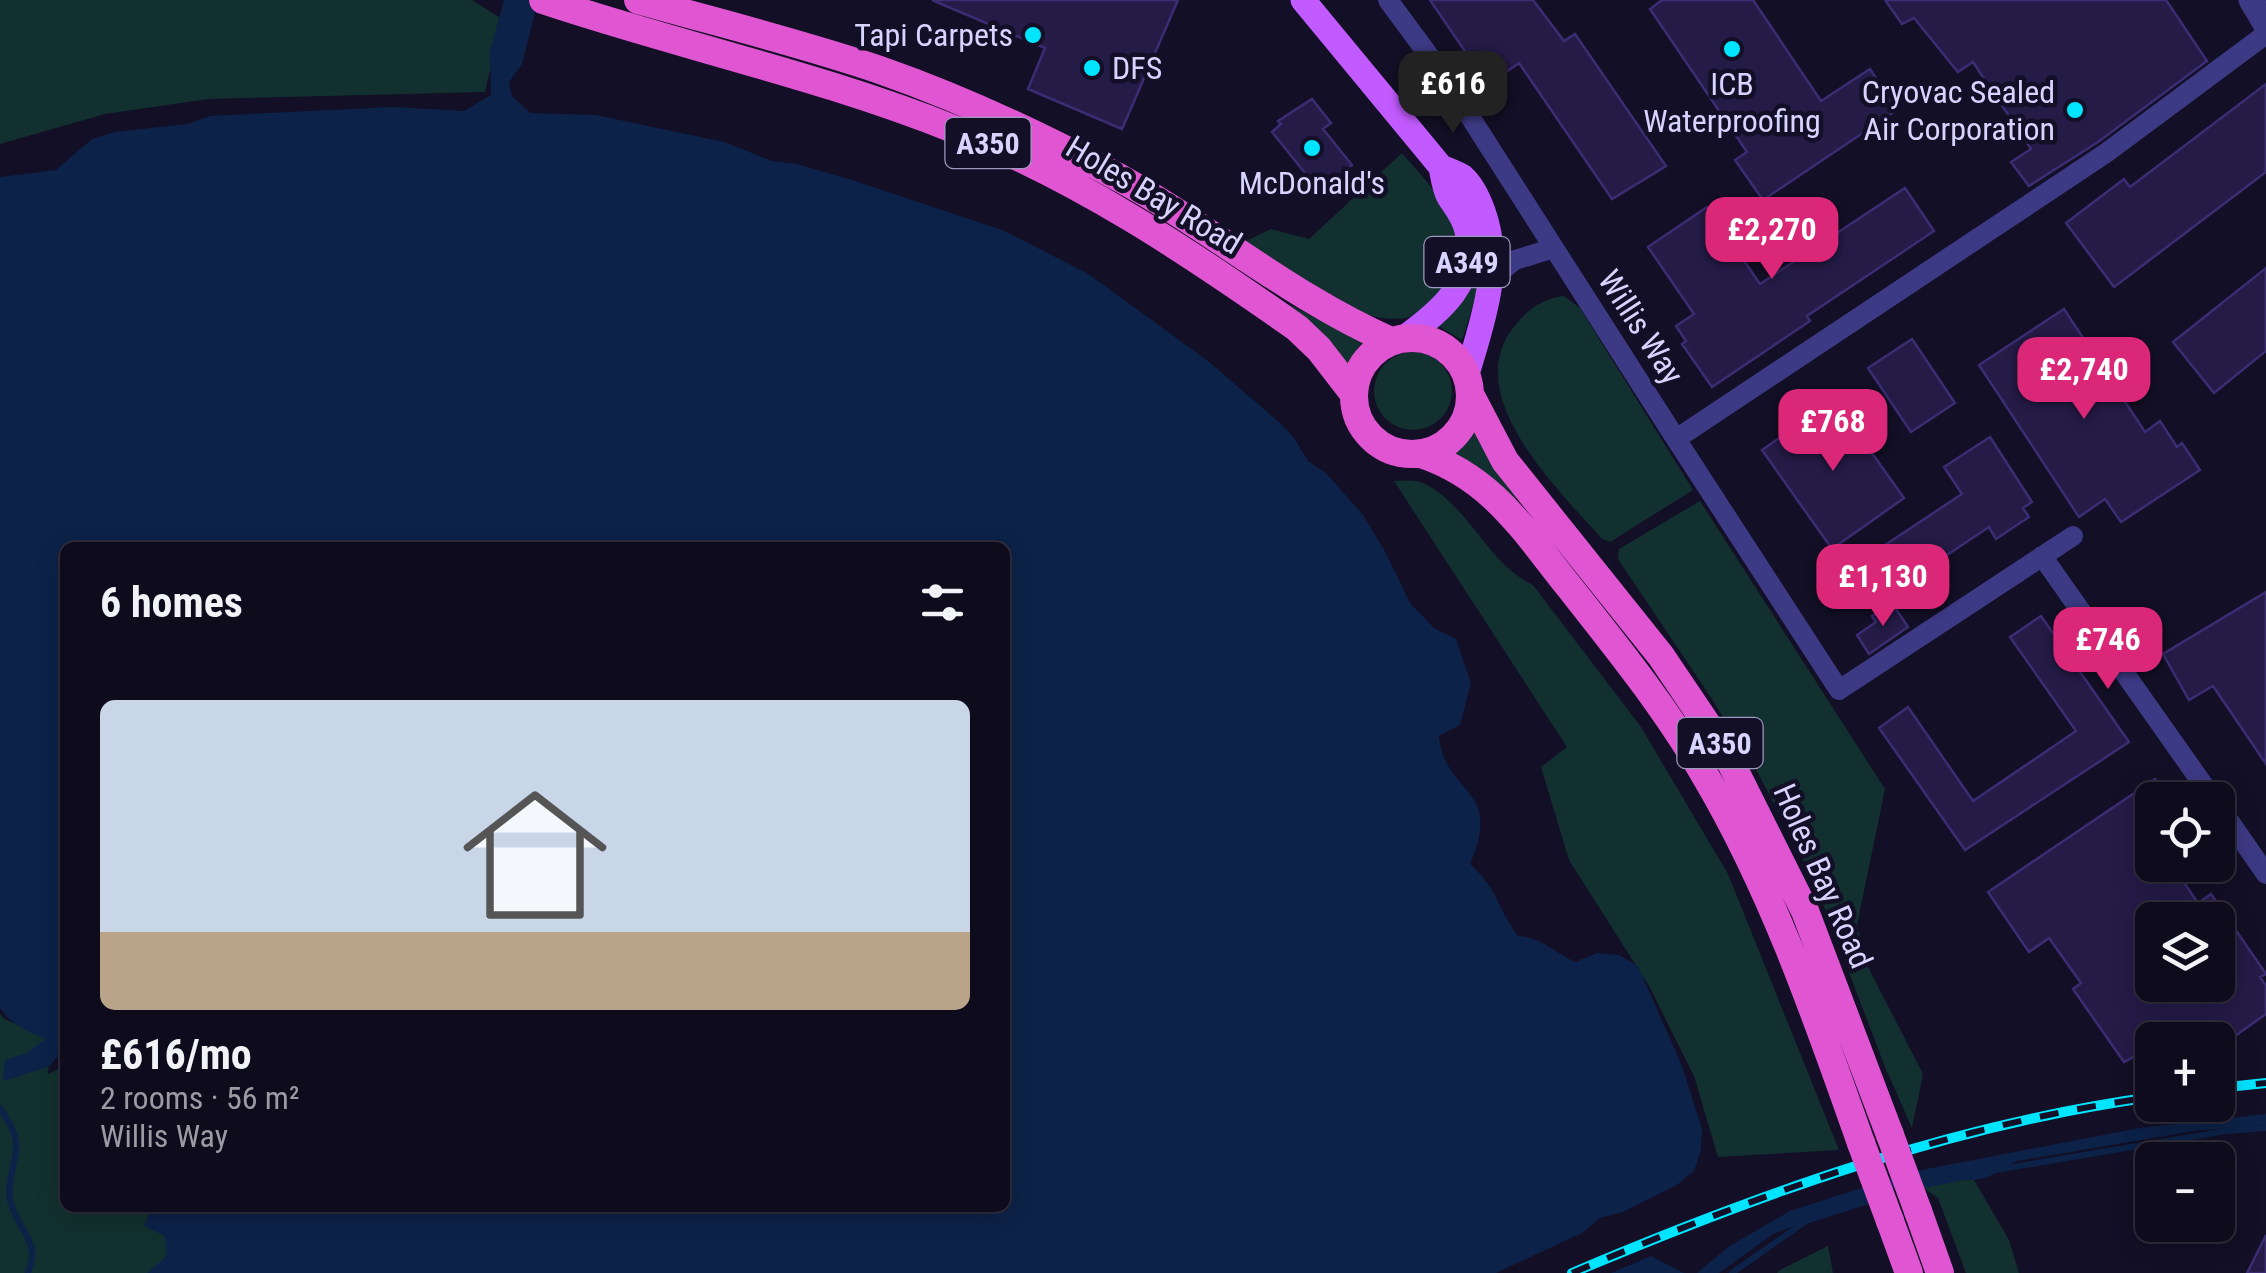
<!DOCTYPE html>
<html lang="en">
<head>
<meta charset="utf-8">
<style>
	body { margin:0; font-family:"Roboto Condensed",sans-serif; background:#1c1929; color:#f1f3f6; height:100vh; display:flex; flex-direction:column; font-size:38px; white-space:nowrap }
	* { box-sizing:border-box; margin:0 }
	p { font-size:32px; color:#9b9ba3 }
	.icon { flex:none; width:55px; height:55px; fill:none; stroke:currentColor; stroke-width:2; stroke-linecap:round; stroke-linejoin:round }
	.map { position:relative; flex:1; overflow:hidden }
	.sheet { position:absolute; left:60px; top:542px; width:950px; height:670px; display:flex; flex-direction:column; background:#0e0b1c; border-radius:15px; box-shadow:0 5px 25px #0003,0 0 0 2px #2e2b3b }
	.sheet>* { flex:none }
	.tools { position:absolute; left:2135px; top:782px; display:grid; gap:20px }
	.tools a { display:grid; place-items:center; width:100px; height:100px; border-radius:15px; background:#0e0b1c; box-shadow:0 5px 25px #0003,0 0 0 2px #2e2b3b; font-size:50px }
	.price { position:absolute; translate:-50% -85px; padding:0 22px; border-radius:20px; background:#db2777; color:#fff; font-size:32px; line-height:65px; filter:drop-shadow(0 2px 5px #0008) }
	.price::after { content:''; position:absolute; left:50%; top:60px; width:30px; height:22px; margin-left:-15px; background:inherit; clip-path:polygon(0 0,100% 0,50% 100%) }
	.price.on { background:#222; color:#fff }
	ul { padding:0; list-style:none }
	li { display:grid; align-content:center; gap:20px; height:530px; padding:0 40px }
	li+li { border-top:2px solid #2e2b3b }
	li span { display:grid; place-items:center; height:310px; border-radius:15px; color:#555 }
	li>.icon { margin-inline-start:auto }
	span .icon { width:180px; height:180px; fill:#fffc; stroke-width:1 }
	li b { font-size:42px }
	h2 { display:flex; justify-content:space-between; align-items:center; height:120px; padding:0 40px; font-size:42px }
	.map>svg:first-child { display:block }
	.green { fill:#12302f }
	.water { fill:#0c2248 }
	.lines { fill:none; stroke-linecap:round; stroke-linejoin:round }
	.stream { stroke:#0c2248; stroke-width:6 }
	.building { fill:#241b47; stroke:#3b2d73; stroke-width:2.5; fill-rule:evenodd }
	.minor { stroke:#3d3a85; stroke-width:20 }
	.tertiary { stroke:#3d3a85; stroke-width:25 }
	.primary { stroke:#c25bff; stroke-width:25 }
	.trunk { stroke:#e055d1; stroke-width:28 }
	.rail-casing { stroke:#00e5ff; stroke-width:10 }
	.rail { stroke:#130f26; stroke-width:6; stroke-dasharray:19; stroke-linecap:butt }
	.trunk-bridge { stroke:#e055d1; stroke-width:28 }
	.poi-dot { fill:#00e5ff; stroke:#130f26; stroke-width:4 }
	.labels { text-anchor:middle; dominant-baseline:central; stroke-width:9; stroke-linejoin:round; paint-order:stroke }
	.shield { fill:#130f26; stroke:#9e99be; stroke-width:2.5 }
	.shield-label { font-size:30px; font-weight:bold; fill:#d9d4ff }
	.poi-label { font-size:32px; fill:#d9d4ff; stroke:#130f26; text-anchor:end }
	.street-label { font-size:32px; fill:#d9d4ff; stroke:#130f26 }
</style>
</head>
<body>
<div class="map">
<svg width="2266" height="1273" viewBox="0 0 2266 1273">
	<rect width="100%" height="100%" fill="#130f26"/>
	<path class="green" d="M0 0H472L502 19 485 92 208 99 105 114 0 144Z
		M1402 153C1423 178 1449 202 1457 234 1465 264 1436 311 1406 318 1394 320 1380 318 1368 315 1326 304 1279 266 1242 243L1271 229 1309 239Z
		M1478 256 1483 274 1462 340 1435 324Z
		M1564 296 1580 308 1693 490 1610 542 1602 539C1560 491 1460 397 1513 328 1528 309 1541 299 1564 296Z
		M1289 304 1362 342 1347 364 1285 311Z
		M1374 391a39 39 0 1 1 78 0a39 39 0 1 1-78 0Z
		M1474 427 1497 471 1518 497 1512 502 1450 452Z
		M1394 481C1404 481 1417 479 1425 484 1470 507 1488 564 1533 585L1641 727 1728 874 1839 1150 1718 1157 1694 1076 1649 986 1569 860 1541 767 1567 747Z
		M1700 501 1885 789 1857 925 1867 965 1923 1074 1912 1128 1885 1067 1815 883 1758 773 1710 696 1618 559 1619 549Z
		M0 1013 3 1018 51 1041 48 1074 65 1066V1208H156L160 1232 178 1248 156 1273H0Z
		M1974 1180 2009 1240 2019 1273H1966L1938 1198 1914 1181Z
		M1828 1246 1833 1273H1777L1780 1270Z"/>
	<path class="water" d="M504 0H538L522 64 509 82 512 96 530 113 596 115 724 142 772 161 797 164 852 180 1002 230 1087 273 1208 361 1279 422 1294 438 1308 461 1326 473 1363 515 1386 553 1410 603 1434 628 1456 639 1471 683 1460 725 1439 736C1444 795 1504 786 1470 864 1497 888 1498 909 1518 936 1543 938 1552 951 1575 962L1597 953 1619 955 1638 966 1682 1066 1702 1129 1701 1150 1694 1171 1677 1185 1623 1212 1600 1218 1582 1233 1496 1273H147L166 1257 165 1236 144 1226 152 1208H1005V548H65V1047L50 1066 3 1081 5 1060 26 1053 46 1039C28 1032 11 1025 0 1008V177L56 170 92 139 115 132 187 124 211 116 393 107 464 111 491 95 490 51Z
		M2266 1114V1125L2194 1131 2017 1161 1988 1177 1974 1180 1914 1181 1773 1234 1719 1273H1697L1728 1247 1790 1211 1911 1172 2139 1128Z
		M1651 1256 1684 1273H1611Z"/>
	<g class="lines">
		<path class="stream" d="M0 1108C5 1117 12 1126 15 1136 20 1156 6 1179 10 1200 17 1230 42 1241 28 1273
			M1996 1170 2226 1131 2266 1128
			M1917 1186 1954 1179
			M1732 1273 1806 1221 1872 1200"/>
	</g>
	<path class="building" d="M932 0H1178L1122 129 1028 89 1045 48Z
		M1430 0H1533L1564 41 1575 34 1666 166 1612 199 1519 63 1488 85Z
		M1662 0H1753L1821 101 1870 69 1897 110 1763 200 1735 160 1747 152 1650 9Z
		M1885 0H2166L2207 61 2098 142 2029 186 2011 162 2031 149 1973 62 1958 72 1914 18 1902 24Z
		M2266 84V172L2114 287 2066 223 2124 179 2130 187Z
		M1312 99 1331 123 1323 129 1352 165 1347 169 1350 171 1333 185 1317 188 1272 132 1281 124 1278 121Z
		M1905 188 1934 231 1807 316 1810 321 1712 387 1682 344 1686 341 1676 326 1694 314 1648 247 1707 207 1760 284Z
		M2266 268V351L2214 393 2173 342Z
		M2064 309 2145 432 2160 421 2177 447 2182 443 2200 470 2121 522 2105 499 2079 517 1979 365Z
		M1912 339 1955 403 1911 432 1868 368Z
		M1834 400 1904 498 1832 549 1762 450Z
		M1990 437 2032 502 2023 508 2029 517 1996 539 1989 527 1908 581 1885 545 1962 494 1944 467Z
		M2266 592V764L2213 686 2189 700 2163 654Z
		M1892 603 1908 627 1869 654 1857 635 1876 622 1872 616Z
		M2041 616 2129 742 1965 850 1879 728 1908 707 1973 801 2076 731 2010 637Z
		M2155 779 2169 800H2152V865H2172L2198 903 2211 894 2266 974 2260 977 2266 986V1014L2218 1048V1040H2152V1053L2141 1061 2137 1055 2124 1062 2073 989 2081 983 2049 938 2029 952 1988 892ZM2152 920H2218V985H2152Z
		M2266 1235V1273H2247Z"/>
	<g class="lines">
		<path class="minor" d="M1388 0 1444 76 1676 439 2106 153 2266 34
			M1491 279 1515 260 1554 248
			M1676 439 1839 690 2073 536
			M2042 556 2214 800
			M2218 805 2266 874"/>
		<path class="tertiary" d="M2251 0 2266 25"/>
		<path class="primary" d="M1303 0 1441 167C1448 170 1457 173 1463 177 1472 185 1479 200 1483 211 1503 266 1483 320 1467 374
			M1404 338C1440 312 1478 281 1467 231 1464 217 1456 208 1449 197 1444 188 1443 177 1441 167"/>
		<path class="trunk" d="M543 0C680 46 822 76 956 130 1080 179 1189 252 1297 328L1319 349 1353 393
			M638 0C719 23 801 43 880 70 957 97 1031 131 1103 169 1203 221 1288 296 1391 341
			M1354 396a58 58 0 1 1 116 0a58 58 0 1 1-116 0Z
			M1471 396 1505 461 1661 656 1725 751 1805 911 1890 1135
			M1421 454C1493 478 1524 531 1570 588 1619 650 1668 711 1707 779 1774 893 1817 1019 1861 1143
			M1918 1211 1940 1273
			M1890 1221 1909 1273"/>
		<defs>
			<path id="rail" d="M2218 1088 2266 1083
				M1572 1273C1759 1194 1950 1125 2152 1097"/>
		</defs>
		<use href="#rail" class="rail-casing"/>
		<use href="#rail" class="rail"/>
		<path class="trunk-bridge" d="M1890 1135 1918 1211
			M1861 1143 1890 1221"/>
	</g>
	<g class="poi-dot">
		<circle cx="1033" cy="35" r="10"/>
		<circle cx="1732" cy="49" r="10"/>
		<circle cx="1092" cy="68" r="10"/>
		<circle cx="2075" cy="110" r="10"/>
		<circle cx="1312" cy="148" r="10"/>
	</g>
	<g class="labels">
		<g class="shield">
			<rect x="945.5" y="118" width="85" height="50" rx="8"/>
			<rect x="1424.5" y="237" width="85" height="50" rx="8"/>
			<rect x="1677.5" y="718" width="85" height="50" rx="8"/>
		</g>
		<g class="shield-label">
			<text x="988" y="143">A350</text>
			<text x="1467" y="262">A349</text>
			<text x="1720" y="743">A350</text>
		</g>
		<g class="poi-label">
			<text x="1013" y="35">Tapi Carpets</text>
			<text x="1112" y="68" text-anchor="start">DFS</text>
			<text x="1732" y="84" text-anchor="middle">ICB<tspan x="1732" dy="37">Waterproofing</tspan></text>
			<text x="2055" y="92">Cryovac Sealed<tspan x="2055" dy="37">Air Corporation</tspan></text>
			<text x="1312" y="183" text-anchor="middle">McDonald's</text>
		</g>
		<g class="street-label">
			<text transform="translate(1154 195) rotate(31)">Holes Bay Road</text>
			<text transform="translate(1641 327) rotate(57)">Willis Way</text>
			<text transform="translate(1823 876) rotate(66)">Holes Bay Road</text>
		</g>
	</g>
</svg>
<div class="tools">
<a><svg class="icon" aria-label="locate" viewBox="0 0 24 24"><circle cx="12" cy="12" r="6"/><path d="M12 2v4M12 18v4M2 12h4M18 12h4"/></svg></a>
<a><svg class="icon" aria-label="layers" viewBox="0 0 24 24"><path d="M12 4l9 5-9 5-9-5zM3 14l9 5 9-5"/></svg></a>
<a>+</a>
<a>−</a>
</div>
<b class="price on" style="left:1453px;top:136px">£616</b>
<b class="price" style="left:1772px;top:282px">£2,270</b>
<b class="price" style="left:2084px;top:422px">£2,740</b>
<b class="price" style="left:1833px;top:474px">£768</b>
<b class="price" style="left:1883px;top:629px">£1,130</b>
<b class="price" style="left:2108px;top:692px">£746</b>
<section class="sheet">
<h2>6 homes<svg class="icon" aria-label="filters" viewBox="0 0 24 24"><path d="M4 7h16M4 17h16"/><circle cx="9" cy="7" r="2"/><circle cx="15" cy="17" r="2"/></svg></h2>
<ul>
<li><span style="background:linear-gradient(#c9d6e8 75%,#b9a48a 0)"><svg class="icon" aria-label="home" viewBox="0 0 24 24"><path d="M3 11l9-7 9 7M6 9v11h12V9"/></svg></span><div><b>£616/mo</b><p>2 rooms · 56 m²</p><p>Willis Way</p></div></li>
</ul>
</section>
</div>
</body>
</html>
